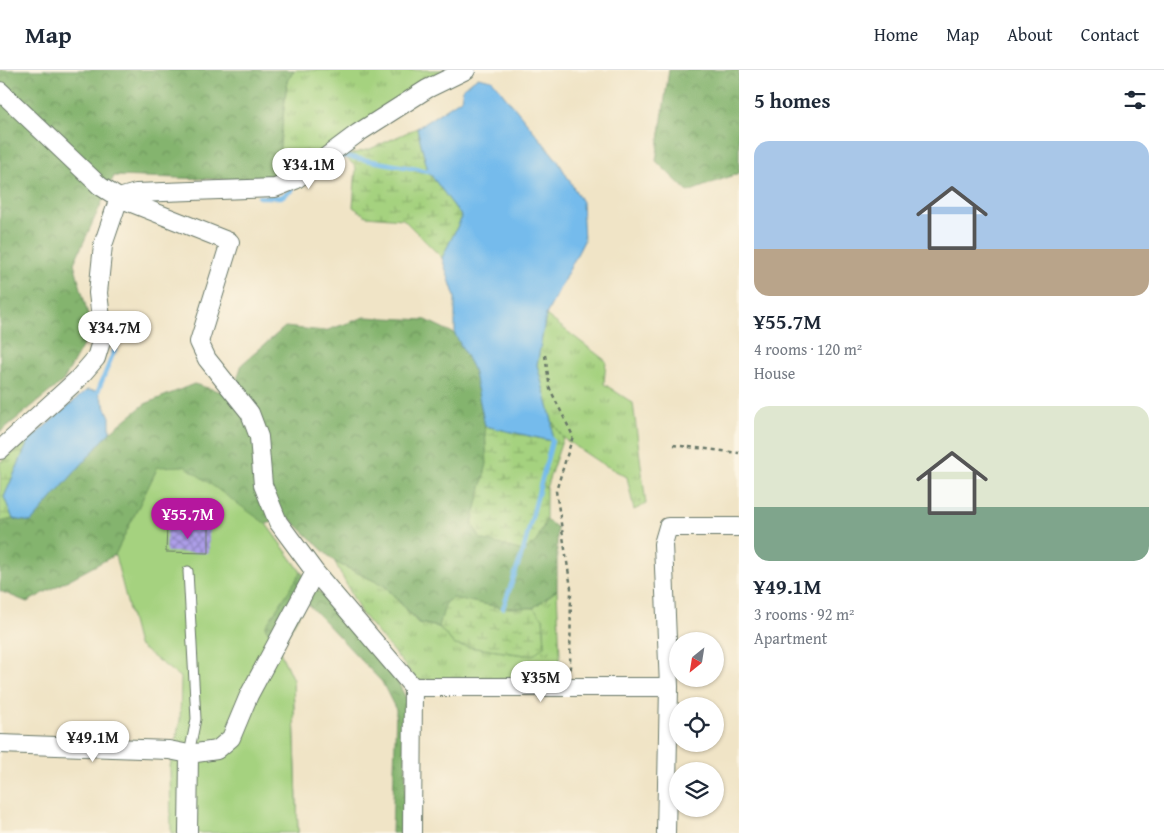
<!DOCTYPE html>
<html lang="en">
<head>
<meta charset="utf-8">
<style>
	body { margin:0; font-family:"Gentium Book Plus",serif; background:#f2f2f3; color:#1f2937; height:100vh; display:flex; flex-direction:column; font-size:19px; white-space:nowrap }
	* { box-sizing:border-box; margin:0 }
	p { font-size:16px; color:#747a83 }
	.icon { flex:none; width:28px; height:28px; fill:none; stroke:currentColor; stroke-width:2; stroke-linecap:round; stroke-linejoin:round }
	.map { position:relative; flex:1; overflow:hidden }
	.panel { display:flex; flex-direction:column; background:#fff; width:425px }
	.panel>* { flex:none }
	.needle { width:32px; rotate:210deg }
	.buttons { position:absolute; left:669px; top:562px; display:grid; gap:10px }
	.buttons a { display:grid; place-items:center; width:55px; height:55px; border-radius:50%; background:#fff; box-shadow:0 1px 4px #0004; font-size:25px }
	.price { position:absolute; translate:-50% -42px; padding:0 11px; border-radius:18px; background:#fff; color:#222; font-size:16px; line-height:32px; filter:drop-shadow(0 1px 2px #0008) }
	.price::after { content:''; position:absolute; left:50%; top:30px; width:15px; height:11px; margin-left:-8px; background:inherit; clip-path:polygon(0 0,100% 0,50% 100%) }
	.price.selected { background:#b5179e; color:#fff }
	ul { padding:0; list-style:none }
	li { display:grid; align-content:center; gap:10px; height:265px; padding:0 15px }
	li span { display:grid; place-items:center; height:155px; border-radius:15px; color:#555 }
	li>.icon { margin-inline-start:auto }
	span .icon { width:90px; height:90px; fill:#fffc; stroke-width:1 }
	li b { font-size:21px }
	h2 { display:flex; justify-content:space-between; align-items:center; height:60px; padding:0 15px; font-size:21px }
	header { display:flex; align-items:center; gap:30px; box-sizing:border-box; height:70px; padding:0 25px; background:#fff; border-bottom:1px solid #e0e1e3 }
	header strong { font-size:24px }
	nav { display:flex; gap:28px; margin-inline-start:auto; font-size:18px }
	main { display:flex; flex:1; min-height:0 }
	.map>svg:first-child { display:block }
	.grass { fill:url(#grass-tufts); stroke:#62885a }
	.forest { fill:url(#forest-crowns); stroke:#527851 }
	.wetland { fill:url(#wetland-marsh); stroke:#62885a }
	.green { fill:#a5d27f; stroke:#62885a }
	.water { fill:#74bbec; stroke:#4a7c90 }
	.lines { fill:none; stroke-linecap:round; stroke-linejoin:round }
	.stream { stroke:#74bbec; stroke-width:4.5 }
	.building { fill:url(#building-cross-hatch) }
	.lane-casing { stroke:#687767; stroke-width:11 }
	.street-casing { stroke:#687767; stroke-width:20 }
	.path { stroke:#687767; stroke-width:2.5; stroke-dasharray:4 4; stroke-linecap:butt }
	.lane { stroke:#fff; stroke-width:9 }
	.street { stroke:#fff; stroke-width:18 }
</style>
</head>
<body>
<header>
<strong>Map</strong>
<nav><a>Home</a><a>Map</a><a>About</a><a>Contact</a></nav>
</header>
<main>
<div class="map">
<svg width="739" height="763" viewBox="0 0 739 763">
	<defs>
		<pattern id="grass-tufts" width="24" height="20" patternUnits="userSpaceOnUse" patternTransform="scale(1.25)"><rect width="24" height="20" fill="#a5d27f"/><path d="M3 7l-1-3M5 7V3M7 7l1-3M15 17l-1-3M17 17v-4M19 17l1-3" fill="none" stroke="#86ac69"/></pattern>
		<pattern id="forest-crowns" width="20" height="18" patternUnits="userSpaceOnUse" patternTransform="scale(1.25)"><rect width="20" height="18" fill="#84b46e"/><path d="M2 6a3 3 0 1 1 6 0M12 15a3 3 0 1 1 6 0" fill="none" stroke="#6b945b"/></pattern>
		<pattern id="wetland-marsh" width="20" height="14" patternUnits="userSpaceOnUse" patternTransform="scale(1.25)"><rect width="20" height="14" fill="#a5d27f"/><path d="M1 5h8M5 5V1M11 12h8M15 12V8" fill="none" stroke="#86ac69"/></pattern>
		<pattern id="building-cross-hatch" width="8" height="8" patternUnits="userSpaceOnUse" patternTransform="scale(1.25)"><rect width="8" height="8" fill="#ae9fe9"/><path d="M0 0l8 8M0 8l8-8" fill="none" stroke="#8d83be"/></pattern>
	</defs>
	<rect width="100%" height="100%" fill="#fcf5e5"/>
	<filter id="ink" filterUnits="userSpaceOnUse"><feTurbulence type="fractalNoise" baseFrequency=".02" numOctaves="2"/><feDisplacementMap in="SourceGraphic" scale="10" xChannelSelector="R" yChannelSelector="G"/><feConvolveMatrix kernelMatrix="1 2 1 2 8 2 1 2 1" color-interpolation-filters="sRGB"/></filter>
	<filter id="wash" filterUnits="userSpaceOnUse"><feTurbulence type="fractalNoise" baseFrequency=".0096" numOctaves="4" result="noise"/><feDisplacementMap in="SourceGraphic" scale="20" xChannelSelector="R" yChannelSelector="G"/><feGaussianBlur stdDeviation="1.12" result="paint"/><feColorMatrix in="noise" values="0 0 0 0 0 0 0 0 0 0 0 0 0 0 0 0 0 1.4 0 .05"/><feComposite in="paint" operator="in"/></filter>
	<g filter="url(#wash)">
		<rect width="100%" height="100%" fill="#f0e4c6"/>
		<path class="grass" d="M294 0H444L276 111 287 11Z
			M546 245 606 291 604 314 633 333 646 434 634 440 627 407 599 392 563 368 552 351 537 295Z
			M335 492 385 516 418 553 439 557 455 575 532 586 545 574 543 548 533 538 557 520 561 608 417 610 361 543Z"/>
		<path class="forest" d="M0 0H294L287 11 276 111 114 106 74 193 92 259 63 311 0 362Z
			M669 0H739V103L688 122 656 91Z
			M365 247 426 250 455 264 473 299 485 356 487 394 472 454 536 472 546 450 557 457V520L533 538H503L453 528 446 532 439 557 419 553 385 516 335 492 288 447 266 454 301 502 389 595 406 628 405 763H392L396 640 382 612 306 532 279 580 293 610 298 763 210 700 170 697 180 651H211L158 397 115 485 27 532 0 521V452L13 449 31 452 110 362 145 334 194 314 232 325 242 294 285 257 325 261Z"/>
		<path class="wetland" d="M417 58 428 101 462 147 442 188 403 149 366 146 353 137 356 97 344 86 370 79Z
			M552 351 563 368 546 418V450L536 472 523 481 481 469 472 454 487 394 485 356 551 371Z
			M29 370 4 427 13 449 0 452V392Z
			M453 528 503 538H533L543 548 545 575 532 586 455 575 439 557 446 532Z"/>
		<path class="green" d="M185 396 266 454 301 502 265 557 279 580 293 610 298 763H171L170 697 180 651 181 608 138 575 115 485 158 397Z"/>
		<path class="water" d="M478 7 492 10 558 91 582 132 584 171 546 245 537 295 552 351V371L485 356 473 299 455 264V227L442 188 462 147 428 101 417 58 461 29 463 18Z
			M87 320 98 321 110 347V362L31 452 13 449 4 427 29 370Z"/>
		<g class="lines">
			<path class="stream" d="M327 96 344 86 428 101 431 98
				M259 127H281L292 120
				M98 321 115 279
				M503 538 523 481 552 371 550 367"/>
		</g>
		<g id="blocks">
			<path class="building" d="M167 456 209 457V483L166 482Z"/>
		</g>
	</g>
	<g filter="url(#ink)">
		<use href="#blocks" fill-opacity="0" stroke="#687767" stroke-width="1"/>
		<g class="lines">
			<defs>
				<path id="lane" d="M188 501 196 649 189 684"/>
				<path id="street" d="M0 21 100 116 119 128 230 172 199 272 207 289 250 343 259 367 263 415 278 452 315 502 413 617 412 763
					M0 380 77 310 96 288 103 265 98 223 103 175 119 128 136 123 275 118 295 110 358 63 427 19 466 0
					M413 617H669
					M0 674 169 680 189 684 217 680 231 668 249 625 315 502
					M188 763 189 684
					M666 763 669 617 663 474 668 457H739"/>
			</defs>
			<use href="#lane" class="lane-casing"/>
			<use href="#street" class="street-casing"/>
			<path class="path" d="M545 285 550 319 573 366 556 421 571 518 570 600
				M673 375 739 383"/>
			<use href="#lane" class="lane"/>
			<use href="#street" class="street"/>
		</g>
	</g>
</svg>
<div class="buttons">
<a><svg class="needle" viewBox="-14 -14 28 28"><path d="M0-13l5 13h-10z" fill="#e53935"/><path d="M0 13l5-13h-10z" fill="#747a83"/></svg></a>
<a><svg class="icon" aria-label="locate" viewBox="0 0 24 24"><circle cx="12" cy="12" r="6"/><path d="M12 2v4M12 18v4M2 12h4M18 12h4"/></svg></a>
<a><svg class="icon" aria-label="layers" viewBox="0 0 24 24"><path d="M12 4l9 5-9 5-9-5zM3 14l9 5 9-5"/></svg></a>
</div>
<b class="price" style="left:309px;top:120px">¥34.1M</b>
<b class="price" style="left:115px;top:283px">¥34.7M</b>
<b class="price selected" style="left:188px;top:470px">¥55.7M</b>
<b class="price" style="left:541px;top:633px">¥35M</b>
<b class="price" style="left:93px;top:693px">¥49.1M</b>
</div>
<section class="panel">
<h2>5 homes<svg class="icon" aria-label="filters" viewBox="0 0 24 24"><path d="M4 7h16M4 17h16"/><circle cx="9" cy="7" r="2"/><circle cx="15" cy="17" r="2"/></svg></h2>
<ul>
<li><span style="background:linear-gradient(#a9c7e8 70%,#b9a48a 0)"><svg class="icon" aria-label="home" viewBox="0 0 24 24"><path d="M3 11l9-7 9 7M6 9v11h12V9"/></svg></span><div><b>¥55.7M</b><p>4 rooms · 120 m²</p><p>House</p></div></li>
<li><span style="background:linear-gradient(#dfe7d0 65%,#7fa58c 0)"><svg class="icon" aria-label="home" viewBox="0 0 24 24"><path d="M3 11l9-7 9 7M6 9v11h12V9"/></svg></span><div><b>¥49.1M</b><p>3 rooms · 92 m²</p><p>Apartment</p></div></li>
</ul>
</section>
</main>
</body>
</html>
